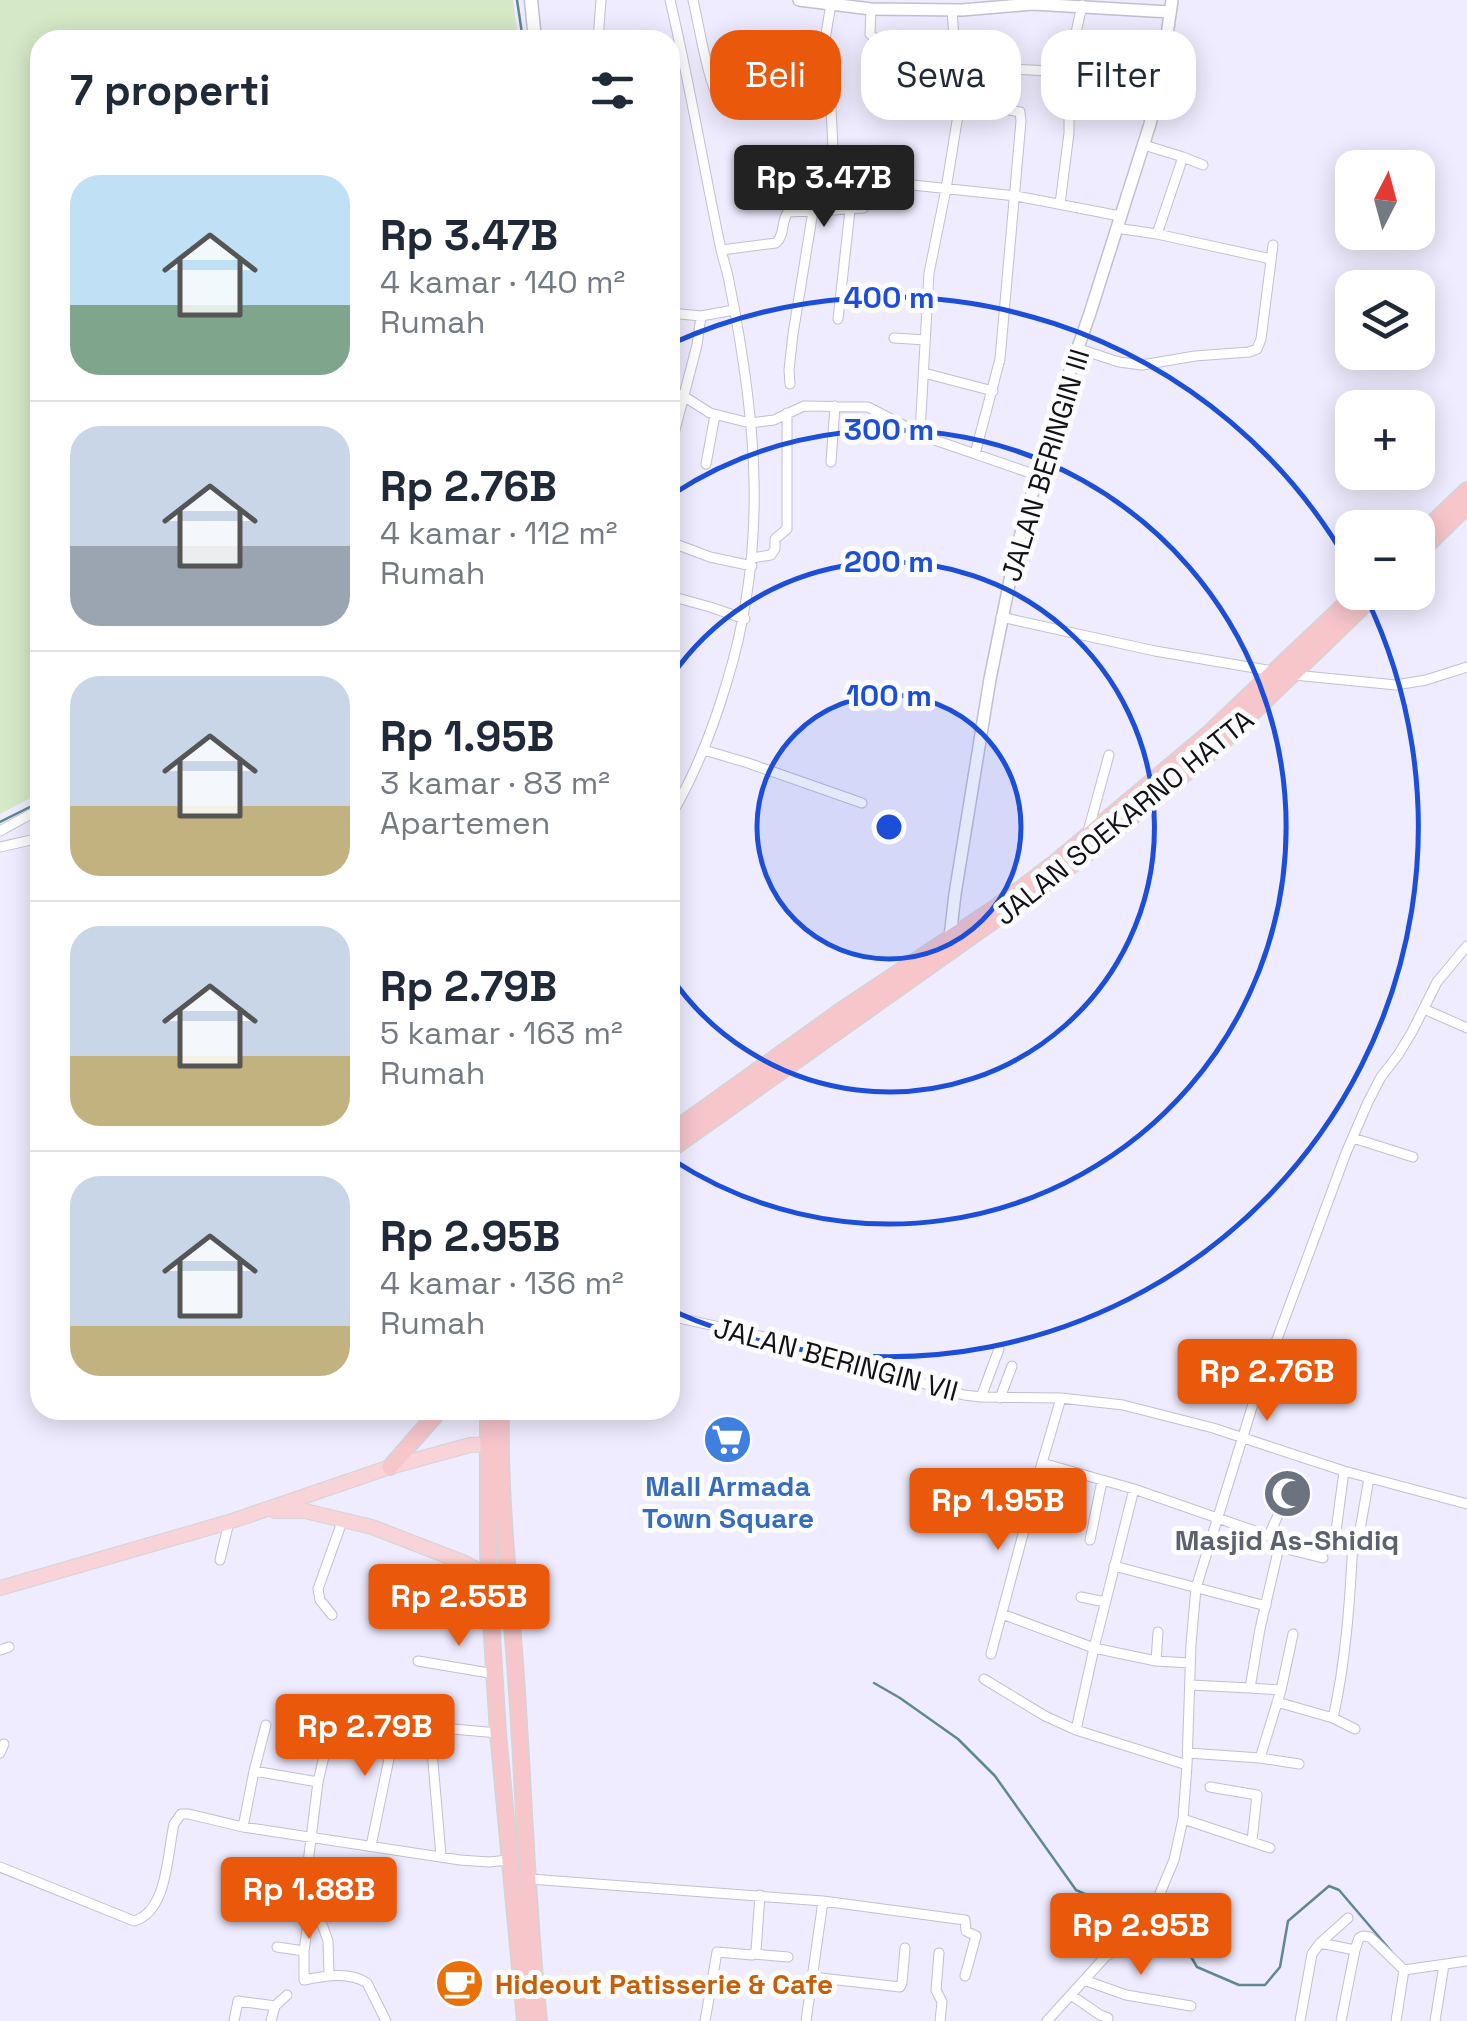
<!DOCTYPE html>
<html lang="id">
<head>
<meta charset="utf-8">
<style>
	body { margin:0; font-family:"Space Grotesk",sans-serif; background:#f6f6f7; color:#1f2937; height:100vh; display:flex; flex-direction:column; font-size:38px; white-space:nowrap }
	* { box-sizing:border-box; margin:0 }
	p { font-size:32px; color:#747a83 }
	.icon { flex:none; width:55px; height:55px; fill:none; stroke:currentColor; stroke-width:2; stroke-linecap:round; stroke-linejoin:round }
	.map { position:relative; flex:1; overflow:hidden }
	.side { position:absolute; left:30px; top:30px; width:650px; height:1390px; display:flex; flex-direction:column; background:#fff; border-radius:30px; box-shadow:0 5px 25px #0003 }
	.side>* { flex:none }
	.banner { position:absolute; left:710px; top:30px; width:605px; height:90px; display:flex; gap:20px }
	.needle { width:65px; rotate:6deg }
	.buttons { position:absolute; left:1335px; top:150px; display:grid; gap:20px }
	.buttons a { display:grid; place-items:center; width:100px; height:100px; border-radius:20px; background:#fff; box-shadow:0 5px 25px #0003; font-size:50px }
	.price { position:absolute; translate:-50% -85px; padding:0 22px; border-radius:10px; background:#ea580c; color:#fff; font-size:32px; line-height:65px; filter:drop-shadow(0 2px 5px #0008) }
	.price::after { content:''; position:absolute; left:50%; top:60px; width:30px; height:22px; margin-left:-15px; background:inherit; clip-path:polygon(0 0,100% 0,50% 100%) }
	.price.selected { background:#222; color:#fff }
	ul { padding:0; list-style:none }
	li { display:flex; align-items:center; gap:30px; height:250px; padding:0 40px }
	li+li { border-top:2px solid #e0e1e3 }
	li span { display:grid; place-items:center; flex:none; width:280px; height:200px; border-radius:30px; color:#555 }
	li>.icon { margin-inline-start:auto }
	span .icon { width:120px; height:120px; fill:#fffc; stroke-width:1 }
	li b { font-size:42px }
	h2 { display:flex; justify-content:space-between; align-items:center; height:120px; padding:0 40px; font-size:42px }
	.chip { padding:0 35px; border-radius:30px; background:#fff; box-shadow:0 5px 25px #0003; font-size:35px; line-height:90px }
	.chip.selected { background:#ea580c; color:#fff }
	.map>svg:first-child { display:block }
	.green { fill:#d5e9c7 }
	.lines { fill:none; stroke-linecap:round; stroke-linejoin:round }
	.stream { stroke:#5e8992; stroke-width:2.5 }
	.minor-casing { stroke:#c1bfd1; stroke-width:11 }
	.tertiary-casing { stroke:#c1bfd1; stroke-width:14 }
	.secondary-casing { stroke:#c1bfd1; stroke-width:15 }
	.primary-casing { stroke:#d4d4d5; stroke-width:16 }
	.trunk-casing { stroke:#d4d4d5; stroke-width:18 }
	.minor { stroke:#fff; stroke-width:9 }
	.tertiary { stroke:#fff; stroke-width:11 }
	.secondary { stroke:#fff; stroke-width:12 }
	.primary { stroke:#f8d4d8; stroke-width:14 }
	.trunk { stroke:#f6c6cb; stroke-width:15 }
	.ring { fill:none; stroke:#1d4ed8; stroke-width:5 }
	.labels { text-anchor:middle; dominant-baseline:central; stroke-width:10; stroke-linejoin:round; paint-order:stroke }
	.street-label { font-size:28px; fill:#111117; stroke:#fcfcfc }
	.shop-label { font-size:28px; font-weight:bold; fill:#366cbe; stroke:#fcfcfc }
	.worship-label { font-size:28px; font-weight:bold; fill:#5b616d; stroke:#fcfcfc }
	.food-label { font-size:28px; font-weight:bold; fill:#c56008; stroke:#fcfcfc; text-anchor:start }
	.centre { fill:#1d4ed8; stroke:#fcfcfc; stroke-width:5 }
	.ring-label { font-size:30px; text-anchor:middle; font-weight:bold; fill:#1d4ed8; stroke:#fcfcfc; stroke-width:10; stroke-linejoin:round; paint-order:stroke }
</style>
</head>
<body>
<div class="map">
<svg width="1467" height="2021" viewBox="0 0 1467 2021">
	<rect width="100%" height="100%" fill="#efecff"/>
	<path class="green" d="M0 0H513L518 40H40V793L0 814Z"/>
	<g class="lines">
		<path class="stream" d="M517 0 523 40
			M0 822 40 802
			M874 1683 900 1698 958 1739 995 1776 1076 1890 1140 1919
			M1147 1923 1180 1938 1197 1967 1239 1985H1265L1280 1967 1288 1921 1329 1886 1339 1890 1391 1951"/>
		<defs>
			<path id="minor" d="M670 0C689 81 703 163 720 245 722 257 727 269 729 281 757 421 769 547 726 685 712 732 695 775 670 817
				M693 0C700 29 708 88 725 110L746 111 829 98
				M831 4 820 69 831 108 836 210
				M871 9 870 34 895 57
				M598 40 601 0
				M957 66 1069 72V133L1060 204
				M1069 72 1072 51 1082 5
				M1144 145 1183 157 1157 234
				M1183 157 1203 165
				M1116 228 1157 234 1271 259
				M721 250 776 243C785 235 781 221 788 212L863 208 865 206 867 184 875 181 1016 196 1120 216
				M670 313 701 316 734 310
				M838 319 850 210
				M894 338 925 340
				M1079 349 1119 362 1142 365 1195 356 1249 352 1257 349 1261 339 1273 245
				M924 373 993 391
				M790 384 789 370 793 334 813 211
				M670 391 685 397 710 413 750 423 774 420 804 406 868 407 926 437 1036 475
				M920 433 929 273 946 189 959 109 952 10
				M670 449 697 345 701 316
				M975 454 1000 359 1021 121 1020 112 999 108
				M831 462 835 406
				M706 464 715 415
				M670 542 710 557 752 566
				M752 558 771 555 775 549V539L787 529V413
				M670 596 710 607 745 619
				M1001 617 1155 651 1273 671
				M1294 675 1396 685 1426 680 1467 667
				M704 750 748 763 862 803
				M0 831 40 809
				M1087 835 1109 755
				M0 847 40 838
				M1424 1009 1467 1028
				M1353 1138 1413 1157
				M670 1316 800 1345 893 1375 964 1395 981 1397 1061 1398 1123 1405 1213 1428 1344 1471 1467 1504
				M981 1397 999 1349
				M1000 1398 1012 1366
				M1061 1398 1042 1463 1134 1489
				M1344 1471 1336 1531 1339 1537 1353 1541
				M1269 1535 1284 1502
				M1090 1540 1102 1481
				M1279 1547 1323 1558
				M220 1560 229 1522
				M1114 1566 1266 1606
				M1081 1597 1105 1602
				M1002 1614 1094 1648 1134 1489 1275 1538 1279 1540V1547L1260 1629 1250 1688 1191 1685
				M332 1615 320 1600 318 1589 343 1519
				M1158 1632 1156 1661 1190 1663
				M0 1650 9 1647
				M991 1654 1042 1463
				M418 1661 495 1674
				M984 1679 1045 1716 1076 1730 1187 1765
				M1250 1688 1281 1690
				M1277 1702 1333 1718C1346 1661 1350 1599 1353 1541L1360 1530 1369 1478
				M370 1711 430 1727 498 1733
				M1333 1718 1355 1729
				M430 1727 441 1856
				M1076 1730 1094 1648 1156 1661
				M328 1739 318 1782 306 1879 328 1941 329 1974
				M0 1753 4 1744
				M1188 1753 1260 1758 1299 1764
				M1260 1758 1281 1690 1293 1634
				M254 1771 318 1782
				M1210 1787 1257 1795 1252 1841
				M1183 1819 1270 1848
				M243 1827 254 1771 266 1725
				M371 1846 397 1720
				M0 1867 134 1921C168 1911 167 1854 174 1824L181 1814H189L243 1827 460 1860 489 1862 509 1860
				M530 1879 823 1901 965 1920 966 1931 976 1936 965 1976
				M311 1901 304 1951V1980C324 1976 349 1971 367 1983L386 2021
				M1320 1943 1348 1918
				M277 1947 304 1951
				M939 1953 936 1990 942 2002 940 2021
				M754 1954 788 1957
				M812 1977 900 1987 902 1983 905 1948
				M1084 1980 1126 1995 1191 2006
				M1071 1995 1100 2015 1108 2018
				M234 2021 238 2001 275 2006
				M271 2021 275 2006 287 1995
				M705 2021 717 1952 752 1955 756 1951 760 1895
				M806 2021 823 1901
				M1047 2021 1106 1956 1121 1948 1134 1938 1158 1898 1174 1860 1183 1819 1187 1765 1191 1644 1196 1588 1253 1404 1346 1153 1368 1102 1381 1077 1398 1055 1412 1032 1437 982 1467 946
				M1300 2021 1312 1954 1320 1943 1355 1950 1359 1938 1363 1936 1370 1937 1404 1970 1467 1961
				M1341 2021 1355 1950
				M1396 2021 1404 1970
				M1435 2021 1444 1965"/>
			<path id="tertiary" d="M799 0 871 9 962 10 1033 4 1169 12
				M950 937 955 894 990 679 1015 555 1053 420 1090 313 1150 124 1162 70 1172 0"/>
			<path id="secondary" d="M531 0 535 40"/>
			<path id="primary" d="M275 1511H305L372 1527 465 1563 483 1573 487 1577 489 1586
				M0 1588 229 1522 390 1467 470 1445 498 1444"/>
			<path id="trunk" d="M1418 537 1467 490
				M1418 554 1467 506
				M670 1133 842 1010 995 908 1056 862 1207 735 1358 592
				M670 1150 1075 863 1214 750 1378 592
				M488 1410V1550L491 1619 498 1733 525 2021
				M501 1410C499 1500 510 1588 516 1677 524 1792 527 1907 539 2021
				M390 1467 440 1410"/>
		</defs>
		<use href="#minor" class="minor-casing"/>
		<use href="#tertiary" class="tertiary-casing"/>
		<use href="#secondary" class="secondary-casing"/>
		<use href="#primary" class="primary-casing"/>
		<use href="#trunk" class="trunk-casing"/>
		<use href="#minor" class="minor"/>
		<use href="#tertiary" class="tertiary"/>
		<use href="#secondary" class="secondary"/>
		<use href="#primary" class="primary"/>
		<use href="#trunk" class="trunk"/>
	</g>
	<circle cx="889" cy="827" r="132" fill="#1d4ed8" fill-opacity=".12"/>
	<g class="ring">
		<circle cx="889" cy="827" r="132"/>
		<path d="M671 677A265 265 0 1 1 671 977"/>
		<path d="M673 494A397 397 0 1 1 673 1160"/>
		<path d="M673 343A530 530 0 0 1 1350 566M1365 595A530 530 0 0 1 673 1311"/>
	</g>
	<defs>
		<symbol id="supermarket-disc" viewBox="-11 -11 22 22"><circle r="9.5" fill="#3f7fe0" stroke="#fcfcfc"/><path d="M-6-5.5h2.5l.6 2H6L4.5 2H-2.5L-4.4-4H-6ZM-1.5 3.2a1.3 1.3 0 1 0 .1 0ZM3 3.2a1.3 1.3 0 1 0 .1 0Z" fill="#fff"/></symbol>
		<symbol id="mosque-disc" viewBox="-11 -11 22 22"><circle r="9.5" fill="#6b7280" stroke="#fcfcfc"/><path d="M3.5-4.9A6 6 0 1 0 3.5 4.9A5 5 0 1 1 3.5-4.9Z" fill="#fff"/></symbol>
		<symbol id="cafe-disc" viewBox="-11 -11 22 22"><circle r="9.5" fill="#e8710a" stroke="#fcfcfc"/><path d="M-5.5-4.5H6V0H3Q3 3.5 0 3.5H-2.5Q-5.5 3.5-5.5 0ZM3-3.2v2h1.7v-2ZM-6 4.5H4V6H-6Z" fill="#fff"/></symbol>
	</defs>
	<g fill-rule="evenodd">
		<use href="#supermarket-disc" x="700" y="1412" width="55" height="55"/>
		<use href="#mosque-disc" x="1260" y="1466" width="55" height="55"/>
		<use href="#cafe-disc" x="432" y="1956" width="55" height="55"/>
	</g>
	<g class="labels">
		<g class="street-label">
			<text transform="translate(1045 465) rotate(-73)">JALAN BERINGIN III</text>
			<text transform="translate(1124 817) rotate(-39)">JALAN SOEKARNO HATTA</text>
			<text transform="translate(836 1359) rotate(15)">JALAN BERINGIN VII</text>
		</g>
		<g class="shop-label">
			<text x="728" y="1486">Mall Armada<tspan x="728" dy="32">Town Square</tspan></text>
		</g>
		<g class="worship-label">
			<text x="1287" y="1540">Masjid As-Shidiq</text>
		</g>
		<g class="food-label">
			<text x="495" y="1984">Hideout Patisserie &amp; Cafe</text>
		</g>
	</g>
	<circle cx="889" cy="827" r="15" class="centre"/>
	<g class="ring-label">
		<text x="889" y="308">400 m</text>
		<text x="889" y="440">300 m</text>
		<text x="889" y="572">200 m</text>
		<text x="889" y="706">100 m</text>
	</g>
</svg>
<div class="buttons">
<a><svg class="needle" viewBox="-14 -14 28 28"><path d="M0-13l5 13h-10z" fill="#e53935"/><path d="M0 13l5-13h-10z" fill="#747a83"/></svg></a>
<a><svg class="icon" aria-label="layers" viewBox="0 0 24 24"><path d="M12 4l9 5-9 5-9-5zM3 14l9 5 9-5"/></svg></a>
<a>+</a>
<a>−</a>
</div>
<b class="price selected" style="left:824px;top:230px">Rp 3.47B</b>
<b class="price" style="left:1267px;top:1424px">Rp 2.76B</b>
<b class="price" style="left:998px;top:1553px">Rp 1.95B</b>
<b class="price" style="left:459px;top:1649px">Rp 2.55B</b>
<b class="price" style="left:365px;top:1779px">Rp 2.79B</b>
<b class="price" style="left:309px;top:1942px">Rp 1.88B</b>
<b class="price" style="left:1141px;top:1978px">Rp 2.95B</b>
<div class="banner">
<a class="chip selected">Beli</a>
<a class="chip">Sewa</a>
<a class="chip">Filter</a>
</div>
<section class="side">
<h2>7 properti<svg class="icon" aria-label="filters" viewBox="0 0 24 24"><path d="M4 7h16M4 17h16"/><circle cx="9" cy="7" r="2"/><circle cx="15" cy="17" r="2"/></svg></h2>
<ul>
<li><span style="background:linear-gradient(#bfe0f5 65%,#7fa58c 0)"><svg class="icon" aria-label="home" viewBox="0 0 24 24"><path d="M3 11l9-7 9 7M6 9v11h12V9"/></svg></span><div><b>Rp 3.47B</b><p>4 kamar · 140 m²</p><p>Rumah</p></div></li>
<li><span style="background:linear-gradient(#c9d6e8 60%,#9aa5b1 0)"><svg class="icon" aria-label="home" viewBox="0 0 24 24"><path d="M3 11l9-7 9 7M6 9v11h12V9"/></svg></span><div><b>Rp 2.76B</b><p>4 kamar · 112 m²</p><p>Rumah</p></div></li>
<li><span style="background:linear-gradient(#c9d6e8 65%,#c2b280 0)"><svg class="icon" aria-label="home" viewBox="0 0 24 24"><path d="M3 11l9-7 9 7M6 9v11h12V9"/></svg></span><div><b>Rp 1.95B</b><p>3 kamar · 83 m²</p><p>Apartemen</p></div></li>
<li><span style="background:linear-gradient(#c9d6e8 65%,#c2b280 0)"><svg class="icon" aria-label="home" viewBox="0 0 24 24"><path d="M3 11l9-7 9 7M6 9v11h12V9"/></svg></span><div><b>Rp 2.79B</b><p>5 kamar · 163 m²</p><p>Rumah</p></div></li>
<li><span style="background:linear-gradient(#c9d6e8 75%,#c2b280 0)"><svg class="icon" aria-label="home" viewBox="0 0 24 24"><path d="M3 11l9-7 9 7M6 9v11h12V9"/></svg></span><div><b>Rp 2.95B</b><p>4 kamar · 136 m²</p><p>Rumah</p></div></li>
</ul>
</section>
</div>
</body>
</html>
